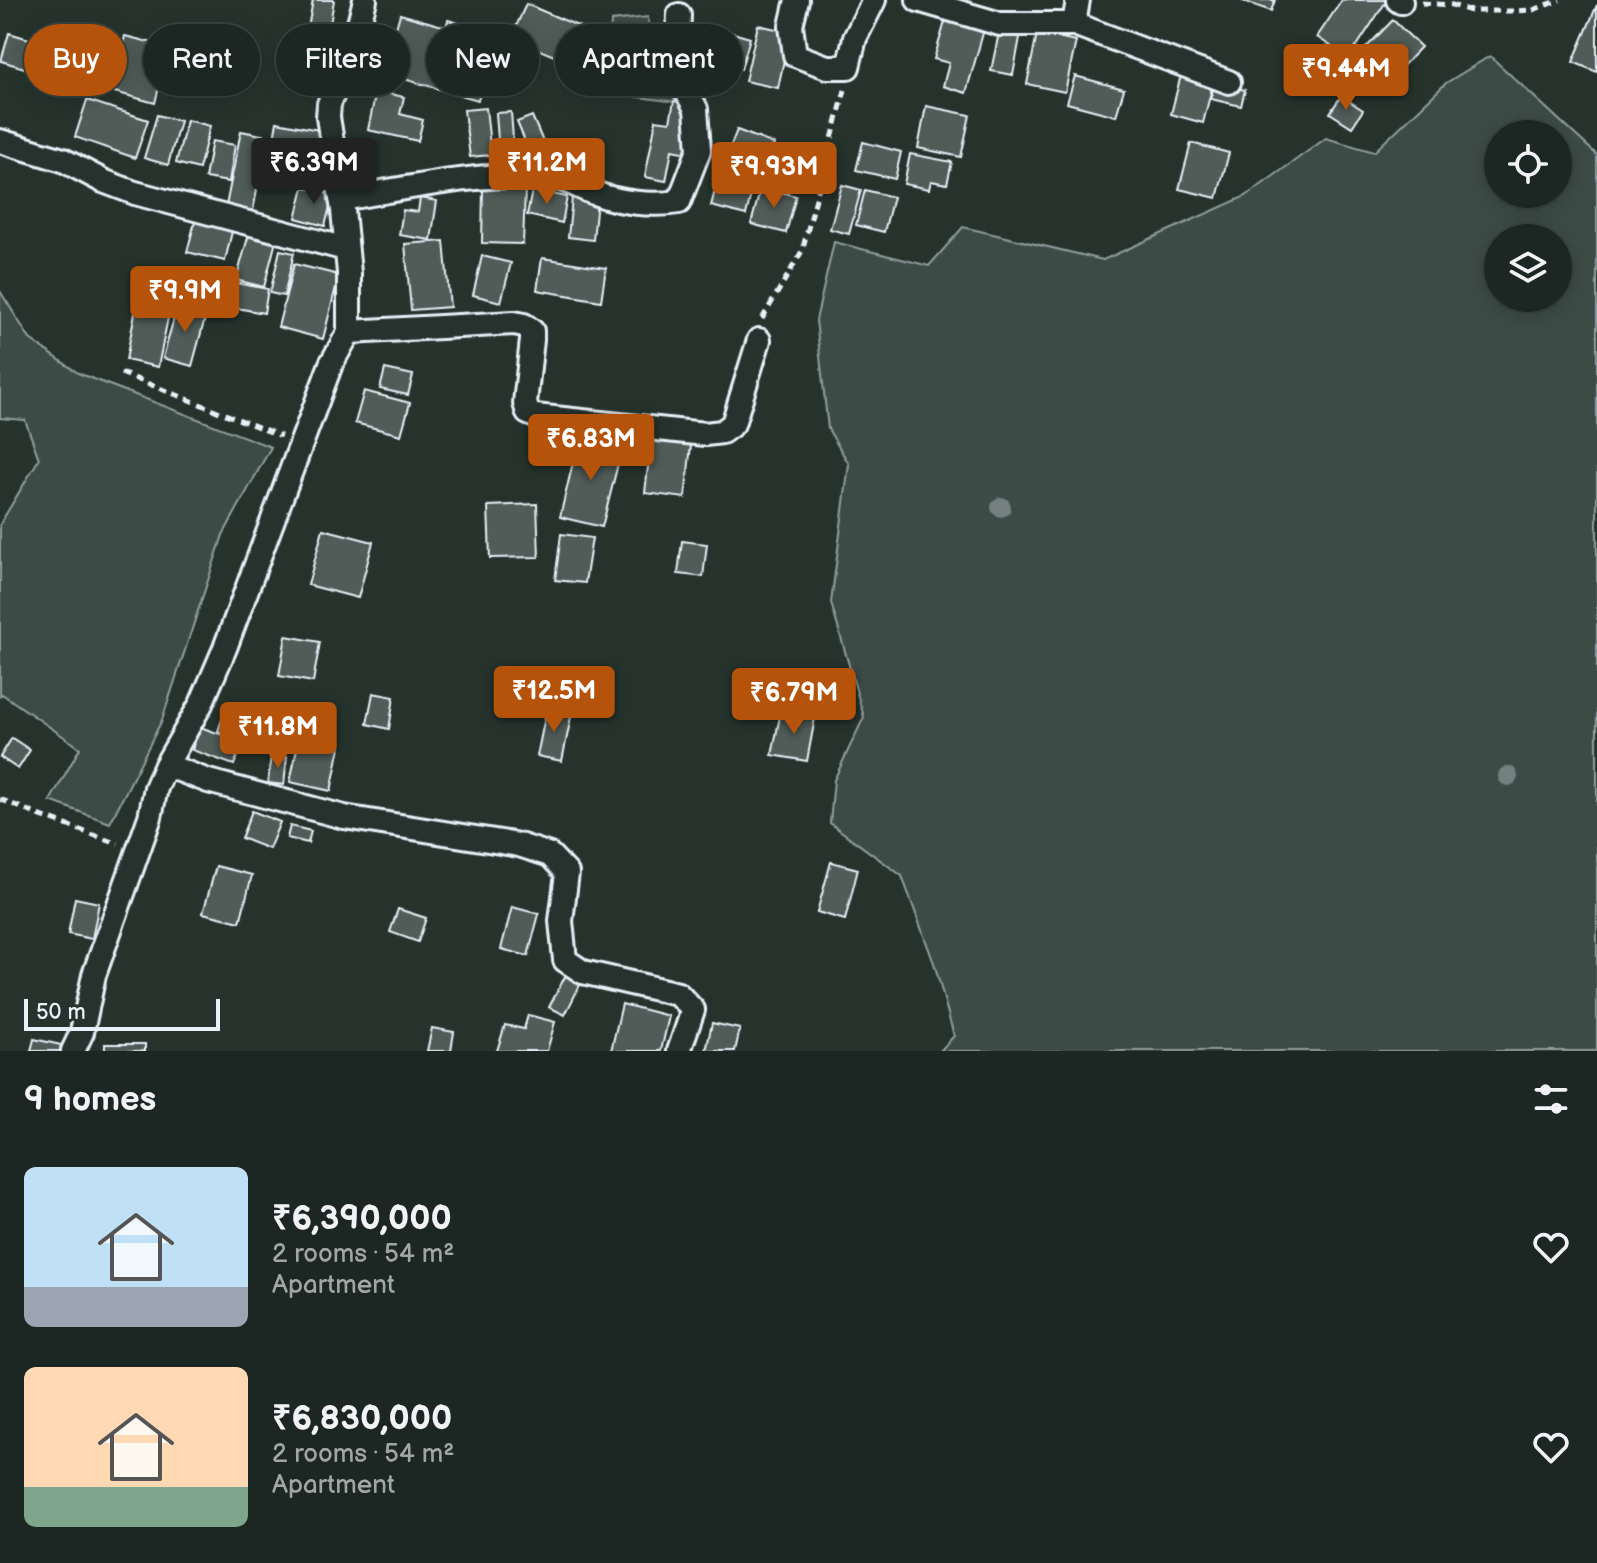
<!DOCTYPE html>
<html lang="en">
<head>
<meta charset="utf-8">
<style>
	body { margin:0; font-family:"Balsamiq Sans",sans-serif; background:#252e2a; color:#f1f3f6; height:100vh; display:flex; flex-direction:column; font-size:30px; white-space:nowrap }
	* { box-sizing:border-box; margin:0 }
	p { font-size:26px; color:#a0a5a5 }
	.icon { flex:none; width:44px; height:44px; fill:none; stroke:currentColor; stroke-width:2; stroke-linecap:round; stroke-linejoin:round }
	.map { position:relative; height:1051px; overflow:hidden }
	.side { display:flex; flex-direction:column; background:#1c2622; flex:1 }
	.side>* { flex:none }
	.banner { position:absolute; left:24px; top:24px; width:800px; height:72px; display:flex; gap:16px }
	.fabs { position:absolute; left:1484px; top:120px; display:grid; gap:16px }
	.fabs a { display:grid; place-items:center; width:88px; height:88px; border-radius:50%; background:#1c2622; box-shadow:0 4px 20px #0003,0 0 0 2px #3a4340; font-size:40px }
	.scale { position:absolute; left:24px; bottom:20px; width:196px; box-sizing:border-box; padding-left:8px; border:4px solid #e8f1f8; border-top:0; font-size:22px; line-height:28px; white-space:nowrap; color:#e8f1f8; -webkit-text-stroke:6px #26332d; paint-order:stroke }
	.price { position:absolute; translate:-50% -68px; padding:0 18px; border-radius:8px; background:#b45309; color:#fff; font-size:26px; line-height:52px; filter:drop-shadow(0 2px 4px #0008) }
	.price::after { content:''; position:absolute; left:50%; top:48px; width:24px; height:18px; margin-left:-12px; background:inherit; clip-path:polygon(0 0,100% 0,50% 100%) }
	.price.on { background:#222; color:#fff }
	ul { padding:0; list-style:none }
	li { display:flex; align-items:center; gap:24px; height:200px; padding:0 24px }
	li span { display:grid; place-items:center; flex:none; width:224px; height:160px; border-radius:12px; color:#555 }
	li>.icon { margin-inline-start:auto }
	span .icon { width:96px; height:96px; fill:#fffc; stroke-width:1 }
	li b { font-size:34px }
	h2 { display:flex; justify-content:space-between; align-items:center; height:96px; padding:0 24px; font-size:34px }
	.pill { padding:0 28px; border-radius:36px; background:#1c2622; box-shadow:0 4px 20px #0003,0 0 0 2px #3a4340; font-size:28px; line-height:72px }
	.pill.on { background:#b45309; color:#fff }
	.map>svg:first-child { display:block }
	.green { fill:#3e4b47; stroke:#939ea0; stroke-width:2; fill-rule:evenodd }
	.building { fill:#505c59; stroke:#e8f1f8; stroke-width:2 }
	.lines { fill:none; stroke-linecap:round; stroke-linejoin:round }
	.street-casing { stroke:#e8f1f8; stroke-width:28 }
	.path { stroke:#e8f1f8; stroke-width:5; stroke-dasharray:8 6; stroke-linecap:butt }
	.street { stroke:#26332d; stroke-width:22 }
	.tree { fill:#758080 }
</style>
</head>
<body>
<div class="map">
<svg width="1597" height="1051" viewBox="0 0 1597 1051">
	<rect width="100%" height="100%" fill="#26332d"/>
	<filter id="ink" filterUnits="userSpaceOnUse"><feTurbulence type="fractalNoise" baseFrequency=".0125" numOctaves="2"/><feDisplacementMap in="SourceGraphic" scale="16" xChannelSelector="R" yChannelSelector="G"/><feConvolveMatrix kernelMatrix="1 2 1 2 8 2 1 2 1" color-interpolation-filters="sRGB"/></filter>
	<g filter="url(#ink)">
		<path class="green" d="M648 17 651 47 676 102 631 96 608 79 611 21Z
			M1490 56 1597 155V1051H940L954 1036 935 966 902 876 830 823 834 780 864 717 831 603 849 464 828 429 816 320 834 242 929 266 963 227 1103 260 1246 196 1326 138 1374 152 1446 83ZM1558 134V194H1498V134ZM1558 238V298H1498V238Z
			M0 291 30 339 78 373 271 447 223 535 162 720 110 823 50 801 80 748 2 694 0 696V524L39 459 25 420 0 418Z"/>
		<path class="building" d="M313 0H334L327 43 306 39Z
			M1240 0H1275L1271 11Z
			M1342 0H1387L1349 58 1317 37Z
			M526 4 585 29 571 63 535 48 529 64 498 52 504 35 511 38Z
			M1597 5V72L1573 62Z
			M400 14 446 27 448 20 497 34 478 100 383 73Z
			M947 15 985 26 966 93 943 86 949 63 934 59Z
			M1393 20 1421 47 1389 80 1361 53Z
			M758 25 790 32 778 88 745 81Z
			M1000 28 1021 32 1013 75 991 71Z
			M719 29 750 38 741 69 710 61Z
			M9 33 46 44 38 72 1 61Z
			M1037 33 1076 41 1065 92 1027 84Z
			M125 36 169 47 155 103 111 91Z
			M1182 71 1214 80 1203 123 1171 114Z
			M1075 76 1124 89 1116 116 1067 103Z
			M1214 83 1245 90 1241 106 1211 99Z
			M376 91 404 97 400 114 423 120 418 141 368 130Z
			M1341 96 1363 110 1352 127 1330 113Z
			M87 100 148 120 135 158 75 137Z
			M674 101 698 106 688 153 672 150 666 181 645 177 656 120 670 122Z
			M926 106 970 115 961 157 918 148Z
			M486 108 491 155 470 157 464 110Z
			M511 112 514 152 499 153 496 113Z
			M157 115 180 121 168 165 144 158Z
			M532 116 544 144 529 151 517 122Z
			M187 120 210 126 199 169 176 163Z
			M277 122 324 131 314 180 268 171Z
			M737 130 774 144 760 179 723 165Z
			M241 131 267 136 253 211 226 206Z
			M212 141 235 145 229 182 205 178Z
			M863 142 901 152 895 179 856 170Z
			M1191 143 1229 153 1217 198 1179 189Z
			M910 154 952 162 947 184 931 181 929 189 904 184Z
			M719 174 754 182 746 215 711 206Z
			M842 185 861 190 849 234 830 229Z
			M304 187 333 195 325 226 296 218Z
			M483 187 525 189 523 244 482 243Z
			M761 187 796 196 786 233 751 224Z
			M532 190 567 197 562 223 527 215Z
			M865 190 893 197 884 232 856 225Z
			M420 198 437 201 431 240 399 235 403 210 418 212Z
			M572 198 597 201 593 240 568 237Z
			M197 214 234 223 225 261 187 252Z
			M249 234 276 241 264 287 236 280Z
			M444 241 450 307 411 310 405 244Z
			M280 250 294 253 284 296 270 293Z
			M482 256 511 263 501 302 473 295Z
			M542 258 606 268 601 301 537 290Z
			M294 264 339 275 323 339 278 327Z
			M220 280 268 289 264 313 215 304Z
			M139 292 172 298 158 367 126 360Z
			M178 303 207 311 192 366 163 358Z
			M385 369 413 375 408 395 380 389Z
			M364 391 410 403 401 435 355 423Z
			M579 437 622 448 602 527 560 517Z
			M651 440 691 445 685 498 645 493Z
			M537 504 539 557 490 558 488 506Z
			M323 529 373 542 358 598 308 585Z
			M561 534 592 538 585 583 555 580Z
			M682 541 707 544 703 577 678 574Z
			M286 636 320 642 313 682 279 676Z
			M373 693 394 697 389 729 367 724Z
			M547 707 572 712 562 761 537 756Z
			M226 708 256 718 248 741 218 731Z
			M781 711 815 718 807 761 772 755Z
			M200 727 243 742 234 765 192 750Z
			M12 738 30 750 18 769 0 757Z
			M299 739 340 747 331 791 290 782Z
			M271 754 287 756 284 785 268 783Z
			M252 811 280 822 269 849 241 838Z
			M290 826 311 831 308 843 287 838Z
			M831 862 858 869 845 920 817 912Z
			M216 866 252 875 240 922 203 913Z
			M75 898 99 903 92 939 68 934Z
			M512 907 539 914 528 956 501 949Z
			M398 909 426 918 418 942 390 932Z
			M569 969 584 977 565 1015 549 1007Z
			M622 1004 669 1016 661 1051H611Z
			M528 1015 555 1022 547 1051H497L505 1025 524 1029Z
			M712 1023 740 1029 735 1051H706Z
			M432 1028 454 1032 451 1051H427Z
			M34 1039 61 1045 60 1051H31Z
			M105 1044H145V1051H105Z"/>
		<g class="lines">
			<defs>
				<path id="street" d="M797 0 791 26 795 55 827 67H848L855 38 874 0
					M918 0 1000 24H1074L1229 82
					M1398 0 1401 2
					M1074 24 1078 0
					M0 141 63 160 103 181 135 193 346 249
					M341 199C410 188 484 170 555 178 568 179 581 189 594 193 621 203 652 206 679 202L699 150 696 109 677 73 679 15
					M349 332 514 323 524 325 532 331V340L525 403 528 413 535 416 705 434 722 432 733 424 759 340
					M166 765 208 781 344 817 519 845 550 855 567 873 561 921 565 960 583 972 678 994 693 1010 679 1051
					M73 1051 82 1032 94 975 150 817 156 788 166 765 201 704 225 648 331 364 349 332V273L343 210 328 117 329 104 354 43 365 0"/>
			</defs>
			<use href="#street" class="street-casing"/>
			<path class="path" d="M1422 3 1452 5 1471 11H1513L1533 10 1560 0
				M762 319 802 251 845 90
				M121 373 281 436
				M0 799 36 814 118 844"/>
			<use href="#street" class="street"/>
		</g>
		<g class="tree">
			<circle cx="1001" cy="507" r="10"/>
			<circle cx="1508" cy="776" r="10"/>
		</g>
	</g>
</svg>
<div class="fabs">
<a><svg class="icon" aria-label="locate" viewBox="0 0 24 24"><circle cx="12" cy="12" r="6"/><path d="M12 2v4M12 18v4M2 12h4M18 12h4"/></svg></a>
<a><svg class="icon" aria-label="layers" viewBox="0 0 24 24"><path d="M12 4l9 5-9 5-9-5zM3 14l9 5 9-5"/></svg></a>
</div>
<div class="scale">50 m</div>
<b class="price" style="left:1346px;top:112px">₹9.44M</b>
<b class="price on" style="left:314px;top:206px">₹6.39M</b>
<b class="price" style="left:547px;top:206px">₹11.2M</b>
<b class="price" style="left:774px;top:210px">₹9.93M</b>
<b class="price" style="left:185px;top:334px">₹9.9M</b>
<b class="price" style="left:591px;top:482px">₹6.83M</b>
<b class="price" style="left:554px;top:734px">₹12.5M</b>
<b class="price" style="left:794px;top:736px">₹6.79M</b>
<b class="price" style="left:278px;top:770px">₹11.8M</b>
<div class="banner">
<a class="pill on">Buy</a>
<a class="pill">Rent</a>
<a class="pill">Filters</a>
<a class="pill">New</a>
<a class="pill">Apartment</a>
</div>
</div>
<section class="side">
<h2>9 homes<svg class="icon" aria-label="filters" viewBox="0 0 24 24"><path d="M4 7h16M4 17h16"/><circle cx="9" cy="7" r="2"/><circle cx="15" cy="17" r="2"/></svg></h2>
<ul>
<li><span style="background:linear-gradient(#bfe0f5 75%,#9aa5b1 0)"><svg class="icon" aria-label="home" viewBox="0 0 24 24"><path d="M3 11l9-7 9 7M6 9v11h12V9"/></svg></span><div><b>₹6,390,000</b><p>2 rooms · 54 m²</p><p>Apartment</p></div><svg class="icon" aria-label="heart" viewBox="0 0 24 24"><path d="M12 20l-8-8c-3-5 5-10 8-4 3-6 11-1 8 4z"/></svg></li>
<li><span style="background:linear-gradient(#ffd9b3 75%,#7fa58c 0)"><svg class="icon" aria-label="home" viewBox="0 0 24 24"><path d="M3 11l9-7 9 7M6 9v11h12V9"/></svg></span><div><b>₹6,830,000</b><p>2 rooms · 54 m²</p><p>Apartment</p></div><svg class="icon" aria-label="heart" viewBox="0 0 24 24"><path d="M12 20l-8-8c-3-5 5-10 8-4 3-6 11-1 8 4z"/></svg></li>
</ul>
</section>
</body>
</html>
